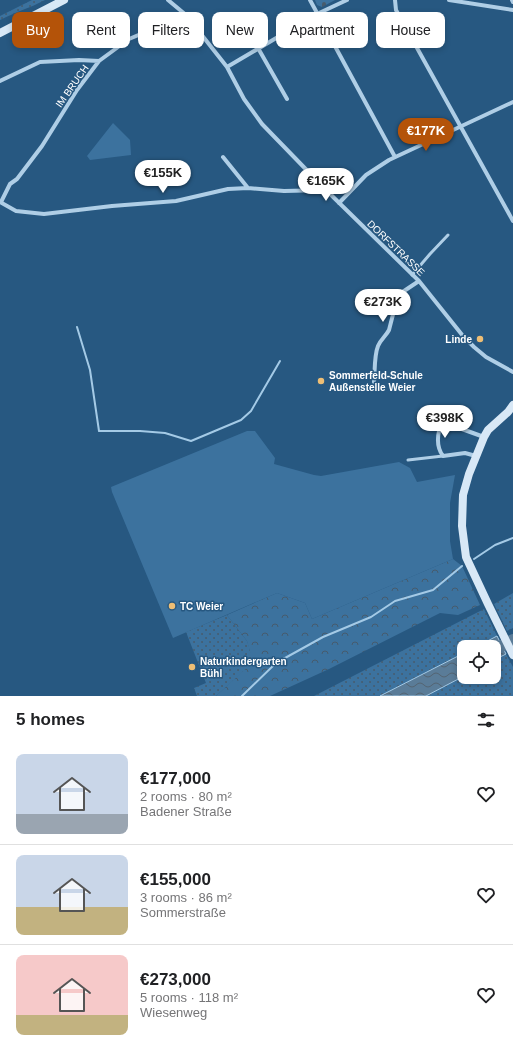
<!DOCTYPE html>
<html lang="en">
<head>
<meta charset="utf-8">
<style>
	body { margin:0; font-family:Arial,sans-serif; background:#f6f6f6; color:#202124; height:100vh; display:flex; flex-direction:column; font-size:15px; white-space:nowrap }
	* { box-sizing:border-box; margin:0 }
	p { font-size:13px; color:#757577 }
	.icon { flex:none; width:22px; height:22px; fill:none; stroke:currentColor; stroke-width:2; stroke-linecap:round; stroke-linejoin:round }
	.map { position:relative; height:696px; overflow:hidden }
	.side { display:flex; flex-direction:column; background:#fff; flex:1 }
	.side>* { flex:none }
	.top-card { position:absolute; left:12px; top:12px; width:489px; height:36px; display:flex; gap:8px }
	.fabs { position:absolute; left:457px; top:640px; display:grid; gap:8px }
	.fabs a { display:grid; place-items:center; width:44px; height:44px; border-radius:8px; background:#fff; box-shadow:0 2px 6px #0003; font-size:20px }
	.price { position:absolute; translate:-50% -34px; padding:0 9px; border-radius:14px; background:#fff; color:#222; font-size:13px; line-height:26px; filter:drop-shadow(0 1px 2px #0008) }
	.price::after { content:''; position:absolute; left:50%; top:24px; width:12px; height:9px; margin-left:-6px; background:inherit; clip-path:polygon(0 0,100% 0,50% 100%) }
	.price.on { background:#b45309; color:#fff }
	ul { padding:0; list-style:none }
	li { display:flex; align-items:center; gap:12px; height:100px; padding:0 16px }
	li+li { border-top:1px solid #e0e0e0 }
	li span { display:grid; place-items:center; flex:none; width:112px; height:80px; border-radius:8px; color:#555 }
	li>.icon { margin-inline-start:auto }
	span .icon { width:48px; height:48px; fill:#fffc; stroke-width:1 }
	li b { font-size:17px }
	h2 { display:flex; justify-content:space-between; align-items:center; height:48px; padding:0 16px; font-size:17px }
	.tag { padding:0 14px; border-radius:8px; background:#fff; box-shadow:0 2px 6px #0003; font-size:14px; line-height:36px }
	.tag.on { background:#b45309; color:#fff }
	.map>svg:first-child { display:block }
	.grass { fill:url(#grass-dots) }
	.forest { fill:url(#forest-crowns) }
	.cemetery { fill:url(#cemetery-stones) }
	.park { fill:#3c729e }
	.water { fill:url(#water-waves); stroke:#a4cae6 }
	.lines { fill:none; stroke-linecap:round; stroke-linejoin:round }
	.stream { stroke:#a4cae6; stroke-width:2 }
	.river { stroke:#5a7c98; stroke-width:12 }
	.lane { stroke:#afcee6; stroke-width:3 }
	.street { stroke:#afcee6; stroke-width:4 }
	.secondary { stroke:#d8e8f6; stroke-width:8 }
	.poi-dot { fill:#eebe75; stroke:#275881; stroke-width:1.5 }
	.labels { text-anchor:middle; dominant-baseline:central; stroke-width:3; stroke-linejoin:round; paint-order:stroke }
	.street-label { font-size:10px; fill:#fff; stroke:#275881 }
	.poi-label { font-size:10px; font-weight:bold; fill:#fff; stroke:#275881; text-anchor:start }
</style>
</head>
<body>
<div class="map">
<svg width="513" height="696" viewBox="0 0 513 696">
	<defs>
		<pattern id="grass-dots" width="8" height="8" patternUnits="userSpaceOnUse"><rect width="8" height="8" fill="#3c729e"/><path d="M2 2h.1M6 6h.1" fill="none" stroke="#465b6d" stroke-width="1.8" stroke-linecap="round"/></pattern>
		<pattern id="forest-crowns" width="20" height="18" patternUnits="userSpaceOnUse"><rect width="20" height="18" fill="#3c729e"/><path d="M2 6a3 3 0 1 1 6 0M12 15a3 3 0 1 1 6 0" fill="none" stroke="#465b6d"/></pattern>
		<pattern id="cemetery-stones" width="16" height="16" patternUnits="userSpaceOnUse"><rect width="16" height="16" fill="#3c729e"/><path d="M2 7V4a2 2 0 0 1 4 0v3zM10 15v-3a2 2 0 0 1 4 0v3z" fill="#465b6d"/></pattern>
		<pattern id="water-waves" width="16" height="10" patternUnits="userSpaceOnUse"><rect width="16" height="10" fill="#5a7c98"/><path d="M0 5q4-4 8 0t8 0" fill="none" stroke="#536472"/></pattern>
	</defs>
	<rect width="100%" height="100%" fill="#275881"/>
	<path class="grass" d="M32 0H45C30 8 15 12 0 20V16Z
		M513 593V628L507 631 494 604Z
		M484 609 497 636 476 647H464V653L380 696H314Z
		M227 615 247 641 254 662 216 696H197L194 688 206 683 186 632Z
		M506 654 513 667V696H426L464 676 494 677V660Z"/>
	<path class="forest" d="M453 559 462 566 480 605 458 615 440 613 329 669 270 696H216L253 662 247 641 227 615 277 593 305 603 312 619Z"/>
	<path class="cemetery" d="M315 0H335L322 7 317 5Z"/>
	<path class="park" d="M113 123 130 140 131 155 90 160 87 156Z
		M247 431H255L275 458 274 464 314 475 321 476 399 462 410 468 417 482 455 475 450 503V541L453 559 312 619 305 603 277 593 173 638 112 492 111 487Z"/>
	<path class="water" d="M497 636 506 654 494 660V647H476Z
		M464 653V676L426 696H380Z"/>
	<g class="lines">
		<path class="stream" d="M77 327 90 370 99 431H140L165 433 191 441 241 420 251 411 280 361
			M474 559 495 545 513 538
			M242 696 276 663 323 637 371 617 395 601 433 590 462 566"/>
		<path class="river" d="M494 650 513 640"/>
		<path class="lane" d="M412 275 430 254 448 235
			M408 460 443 456"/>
		<path class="street" d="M168 0 186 15 227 67 244 99 262 124 326 190 419 281 463 336 474 347 486 357 513 372
			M310 0 395 157
			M395 0 396 10 513 221
			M449 0 513 10
			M512 0 513 2
			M258 48 287 99
			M227 67 317 14 347 0
			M0 81 40 62 79 60 99 61
			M223 157 248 188
			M0 202 16 211 44 214 112 206 176 201 228 189 248 188 284 191 326 190
			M1 202 10 184 17 179 42 146 77 90 99 61 129 39 186 15
			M339 203 366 175 389 160 513 102
			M374 382C375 371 374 356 378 346 381 339 386 336 389 330L398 295 419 281
			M476 456 465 453 443 456C437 448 437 440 439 431L448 424 484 437"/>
		<path class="secondary" d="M0 33 64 0
			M513 405 508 412 488 430 484 437 469 474 463 495 462 526 466 557 488 604 513 655"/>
	</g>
	<g class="poi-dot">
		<circle cx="480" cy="339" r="4"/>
		<circle cx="321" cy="381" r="4"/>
		<circle cx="172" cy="606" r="4"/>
		<circle cx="192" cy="667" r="4"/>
	</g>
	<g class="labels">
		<g class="street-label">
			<text transform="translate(72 86) rotate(-55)">IM BRUCH</text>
			<text transform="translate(396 248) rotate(44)">DORFSTRASSE</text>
		</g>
		<g class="poi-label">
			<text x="472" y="339" text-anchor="end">Linde</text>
			<text x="329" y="375">Sommerfeld-Schule<tspan x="329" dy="12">Außenstelle Weier</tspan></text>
			<text x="180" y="606">TC Weier</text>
			<text x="200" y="661">Naturkindergarten<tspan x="200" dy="12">Bühl</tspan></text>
		</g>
	</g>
</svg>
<div class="fabs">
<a><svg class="icon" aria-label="locate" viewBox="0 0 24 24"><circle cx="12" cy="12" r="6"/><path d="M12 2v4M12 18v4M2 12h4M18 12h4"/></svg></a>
</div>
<b class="price on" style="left:426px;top:152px">€177K</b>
<b class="price" style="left:163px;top:194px">€155K</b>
<b class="price" style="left:326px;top:202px">€165K</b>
<b class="price" style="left:383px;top:323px">€273K</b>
<b class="price" style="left:445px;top:439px">€398K</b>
<div class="top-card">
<a class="tag on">Buy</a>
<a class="tag">Rent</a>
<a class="tag">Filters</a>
<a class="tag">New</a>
<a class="tag">Apartment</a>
<a class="tag">House</a>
</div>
</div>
<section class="side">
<h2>5 homes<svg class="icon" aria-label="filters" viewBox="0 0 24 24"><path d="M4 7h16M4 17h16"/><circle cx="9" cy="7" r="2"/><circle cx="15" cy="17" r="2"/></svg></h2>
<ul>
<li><span style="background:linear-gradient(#c9d6e8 75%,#9aa5b1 0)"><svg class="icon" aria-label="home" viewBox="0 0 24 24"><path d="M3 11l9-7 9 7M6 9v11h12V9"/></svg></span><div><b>€177,000</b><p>2 rooms · 80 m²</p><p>Badener Straße</p></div><svg class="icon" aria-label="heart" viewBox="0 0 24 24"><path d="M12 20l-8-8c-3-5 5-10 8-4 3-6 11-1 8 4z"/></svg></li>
<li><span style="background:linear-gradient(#c9d6e8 65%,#c2b280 0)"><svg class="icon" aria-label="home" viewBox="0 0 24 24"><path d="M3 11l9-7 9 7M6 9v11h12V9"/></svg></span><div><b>€155,000</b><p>3 rooms · 86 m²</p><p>Sommerstraße</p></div><svg class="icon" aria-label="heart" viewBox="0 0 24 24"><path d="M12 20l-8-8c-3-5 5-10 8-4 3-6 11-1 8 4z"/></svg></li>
<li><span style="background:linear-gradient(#f6c9c9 75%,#c2b280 0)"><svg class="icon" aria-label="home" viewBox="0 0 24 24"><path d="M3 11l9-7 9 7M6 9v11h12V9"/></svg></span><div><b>€273,000</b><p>5 rooms · 118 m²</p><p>Wiesenweg</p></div><svg class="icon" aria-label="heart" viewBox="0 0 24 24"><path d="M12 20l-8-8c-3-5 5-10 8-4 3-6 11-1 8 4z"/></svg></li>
</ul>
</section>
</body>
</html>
